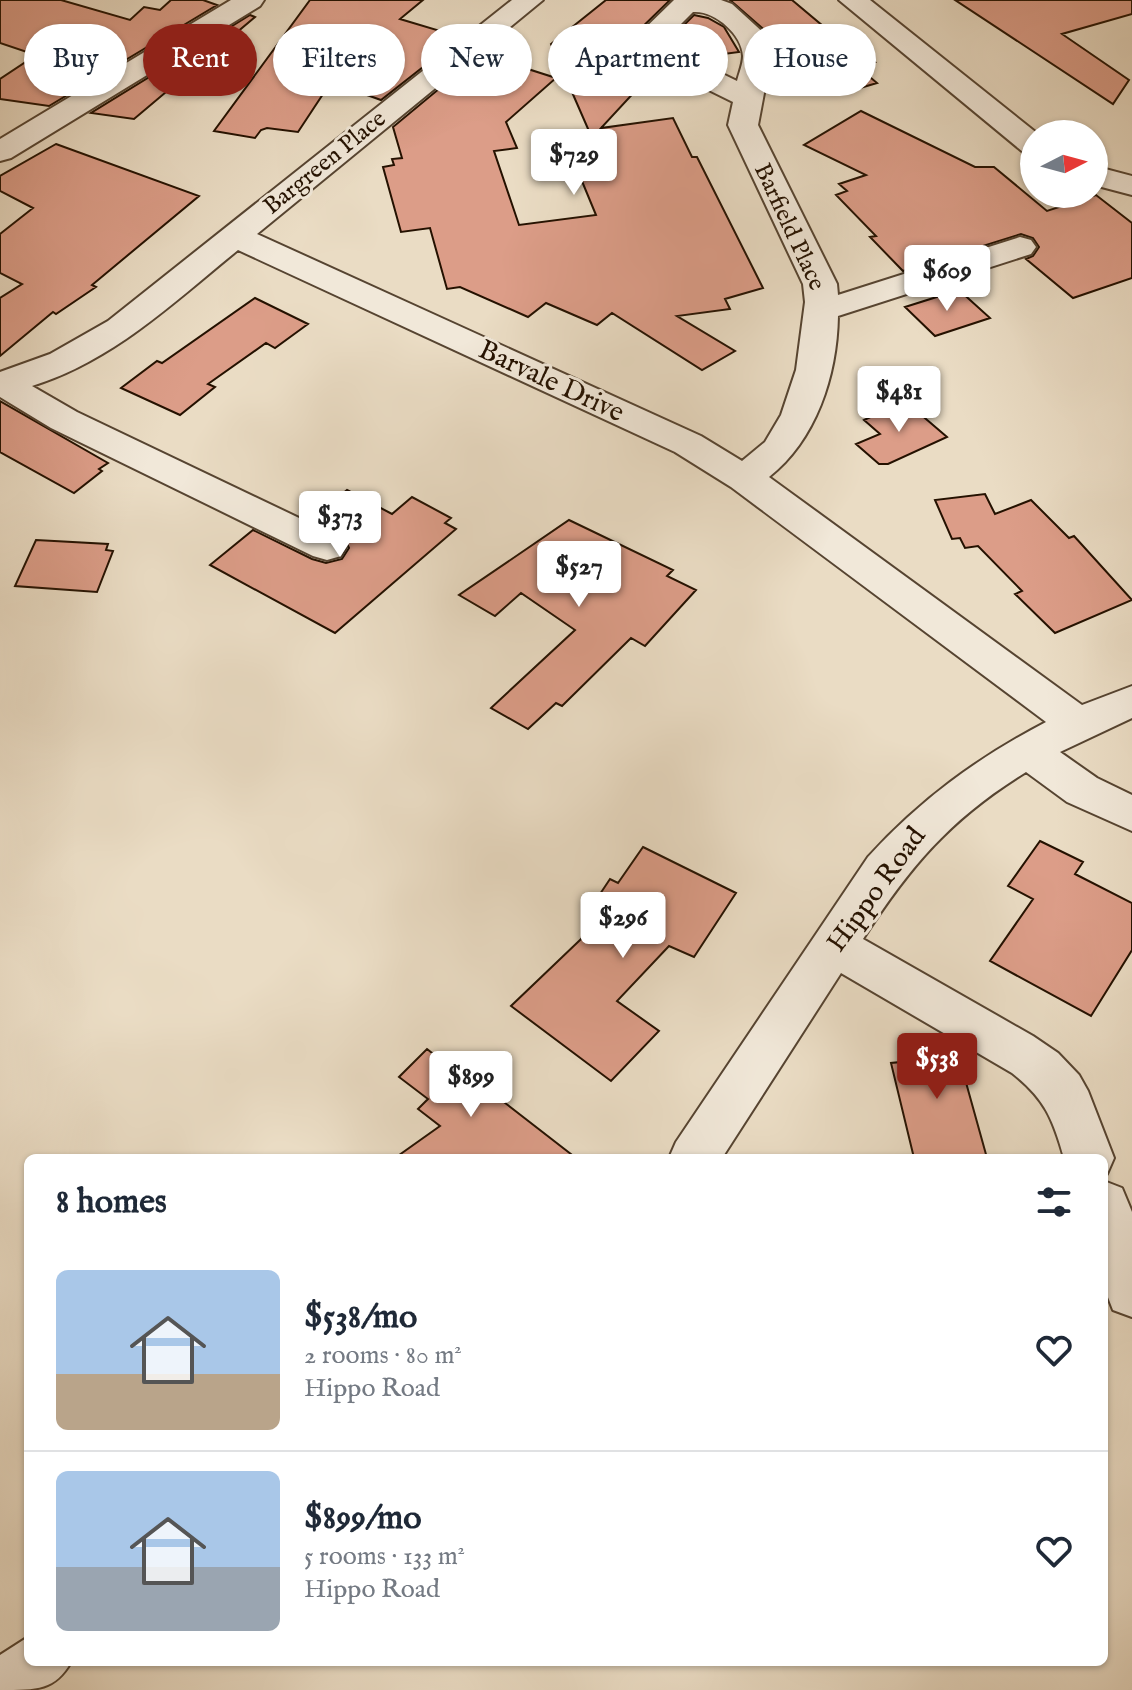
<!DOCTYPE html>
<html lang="en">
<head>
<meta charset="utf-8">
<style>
	body { margin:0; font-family:"IM FELL English",serif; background:#f6f6f7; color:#1f2937; height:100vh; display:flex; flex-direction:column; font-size:30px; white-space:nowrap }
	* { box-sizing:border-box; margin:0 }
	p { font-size:26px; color:#747a83 }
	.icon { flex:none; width:44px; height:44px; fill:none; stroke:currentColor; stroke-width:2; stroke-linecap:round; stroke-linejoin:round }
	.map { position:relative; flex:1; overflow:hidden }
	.sheet { position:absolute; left:24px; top:1154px; width:1084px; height:512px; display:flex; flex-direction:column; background:#fff; border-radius:12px; box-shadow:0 2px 6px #0004 }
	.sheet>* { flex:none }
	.guide { position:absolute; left:24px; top:24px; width:1084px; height:72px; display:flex; gap:16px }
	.needle { width:52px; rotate:84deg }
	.controls { position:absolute; left:1020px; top:120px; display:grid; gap:16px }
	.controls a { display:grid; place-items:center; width:88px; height:88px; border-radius:50%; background:#fff; box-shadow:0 2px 6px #0004; font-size:40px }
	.price { position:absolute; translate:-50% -68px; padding:0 18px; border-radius:8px; background:#fff; color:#222; font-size:26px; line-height:52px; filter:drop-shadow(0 2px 4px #0008) }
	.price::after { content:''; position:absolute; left:50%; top:48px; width:24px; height:18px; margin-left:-12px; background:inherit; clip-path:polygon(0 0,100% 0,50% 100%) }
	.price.on { background:#8f2418; color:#fff }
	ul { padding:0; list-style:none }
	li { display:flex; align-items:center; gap:24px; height:200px; padding:0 32px }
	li+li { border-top:2px solid #e0e1e3 }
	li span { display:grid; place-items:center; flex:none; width:224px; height:160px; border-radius:12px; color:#555 }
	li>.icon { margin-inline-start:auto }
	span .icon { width:96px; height:96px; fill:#fffc; stroke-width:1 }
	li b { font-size:34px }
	h2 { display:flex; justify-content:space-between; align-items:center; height:96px; padding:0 32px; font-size:34px }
	.pill { padding:0 28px; border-radius:36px; background:#fff; box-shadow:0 2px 6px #0004; font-size:28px; line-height:72px }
	.pill.on { background:#8f2418; color:#fff }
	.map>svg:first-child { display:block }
	.building { fill:#dc9d88; stroke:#241100; stroke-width:2 }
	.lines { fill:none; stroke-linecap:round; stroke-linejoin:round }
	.minor-casing { stroke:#564431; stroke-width:4 }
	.minor { fill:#f1e8d9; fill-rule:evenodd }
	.labels { text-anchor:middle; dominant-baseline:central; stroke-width:6; stroke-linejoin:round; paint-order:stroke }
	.far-street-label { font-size:24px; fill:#241100; stroke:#f1e8d9 }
	.street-label { font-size:28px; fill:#241100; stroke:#f1e8d9 }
</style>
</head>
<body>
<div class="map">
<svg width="1132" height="1690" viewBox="0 0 1132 1690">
	<rect width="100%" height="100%" fill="#eadcc4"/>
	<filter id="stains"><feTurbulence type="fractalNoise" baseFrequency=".0025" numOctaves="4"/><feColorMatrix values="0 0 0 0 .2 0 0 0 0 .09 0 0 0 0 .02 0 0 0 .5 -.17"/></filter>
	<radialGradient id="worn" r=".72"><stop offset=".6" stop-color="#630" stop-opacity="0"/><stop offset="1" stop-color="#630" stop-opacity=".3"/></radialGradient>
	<path class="building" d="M0 0H61L130 20 144 7 160 10 171 0H203L217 5 49 106 0 99V79L36 55 0 43Z
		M310 0H423L400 19 447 33 437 40 451 45 381 100 331 82 298 132 267 128 261 130 255 138 214 131Z
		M606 0H670L635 34 629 45 650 64 646 65 651 74 601 128 673 118 692 157H697L763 288 725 299 730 309 677 316 735 351 702 370 612 313 597 325 546 303 528 317 460 287 447 289 430 228 401 232 383 167 394 165 392 159 402 158 393 127 481 54 556 78 506 122 517 148 494 151 519 225 596 215 579 174 606 170 551 44Z
		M730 0H792L835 36 841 34 875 62 858 67 877 83 840 94 781 42 772 45 769 34Z
		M955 0H1132V14L1062 34 1129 80 1113 104Z
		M250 15 255 17 134 119 91 113Z
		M694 15 708 18 724 27 739 52 701 57 687 34 675 47 666 43Z
		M861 111 975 167H994L1047 211 1096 195 1132 223V278L1073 298 1026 259 1033 256 1039 247 1033 238 1021 234 903 271 870 237 876 236 836 195 847 191 839 184 866 175 804 145Z
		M56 144 199 196 92 285 96 287 56 314 53 312 0 356V298L22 284 0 273V234L33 208 0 191V176Z
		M959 290 990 318 935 336 905 307Z
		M255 298 308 324 275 348 266 343 208 384 215 387 180 415 121 388 157 361 162 363Z
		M0 401 108 463 99 469 102 471 74 493 0 452Z
		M905 401 947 437 888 464H879L856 444 880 434 864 420Z
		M347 490 392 514 412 497 451 518 445 523 456 529 335 633 210 565 253 530 312 559 326 563 342 559 349 548 344 537 311 520Z
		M985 494 995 514 1031 500 1069 538 1074 536 1132 600 1055 633 1015 594 1022 591 978 546 965 548 960 538 952 539 935 500Z
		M569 520 673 570 667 576 696 590 645 646 631 638 562 706 556 703 528 729 491 708 575 630 521 593 495 616 459 595Z
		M36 540 108 544 106 550 113 551 97 592 15 586Z
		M1040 841 1083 862 1075 874 1132 903V950L1091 1016 990 961 1033 899 1008 886Z
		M643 847 736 893 694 957 669 946 617 1001 659 1031 611 1081 511 1006 602 919 588 912 610 879 618 883Z
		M943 1036 955 1043 987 1158H914L891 1063 911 1061 905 1039Z
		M427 1049 456 1072 460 1068 576 1158H395L440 1126 418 1109 428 1099 399 1077Z"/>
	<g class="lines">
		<defs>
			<path id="minor" d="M231 0H264L260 6 11 158 0 161V139Z
				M512 0H543L257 234 701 436 742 461 765 442 781 415 796 370 805 302 803 284 728 125 733 102 646 59 632 46 637 36 674 0H721L732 4 767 36 771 56 758 125 837 284 838 295 1020 237 1031 240 1036 247 1031 254 838 316C837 376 816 440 769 477L1082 705 1132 686V718L1060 752 1097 778 1132 795V831L1067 802 1026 772C951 818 910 866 863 939L1033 1036 1058 1053 1079 1075 1088 1091 1114 1158 1107 1174 1104 1175V1158H1064C1053 1119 1045 1099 1012 1073L841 973 722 1158H669L676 1142 868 857C920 800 977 758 1046 722L731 487 675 452 238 250C174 302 113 361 32 386L77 412 341 538 346 547 341 556 327 560 313 556 51 428 0 397V372L50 354 108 321ZM693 12C714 10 742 34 743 56 743 64 739 73 737 81L661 44Z
				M839 0H870L1038 134H1034V155L1023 152Z
				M1094 166 1132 176V195L1094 185Z
				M1104 1181 1122 1188 1132 1212V1317L1113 1310 1104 1287Z
				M28 1637V1662H71C55 1690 38 1690 0 1690V1655Z"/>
		</defs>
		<use href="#minor" class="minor-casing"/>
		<use href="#minor" class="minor"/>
	</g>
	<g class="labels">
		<g class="far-street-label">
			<text transform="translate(325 163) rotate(-39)">Bargreen Place</text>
			<text transform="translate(789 227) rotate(65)">Barfield Place</text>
		</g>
		<g class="street-label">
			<text transform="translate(551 382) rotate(25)">Barvale Drive</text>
			<text transform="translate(877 890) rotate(-54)">Hippo Road</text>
		</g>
	</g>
	<rect width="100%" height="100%" filter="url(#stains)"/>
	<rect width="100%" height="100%" fill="url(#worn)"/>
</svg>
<div class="controls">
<a><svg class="needle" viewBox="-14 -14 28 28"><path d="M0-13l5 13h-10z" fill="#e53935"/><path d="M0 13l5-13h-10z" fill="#747a83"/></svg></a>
</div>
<b class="price" style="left:574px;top:197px">$729</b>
<b class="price" style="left:947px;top:313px">$609</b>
<b class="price" style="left:899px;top:434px">$481</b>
<b class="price" style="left:340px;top:559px">$373</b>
<b class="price" style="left:579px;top:609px">$527</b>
<b class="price" style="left:623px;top:960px">$296</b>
<b class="price on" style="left:937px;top:1101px">$538</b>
<b class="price" style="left:471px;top:1119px">$899</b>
<div class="guide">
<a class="pill">Buy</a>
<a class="pill on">Rent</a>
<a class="pill">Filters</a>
<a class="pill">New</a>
<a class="pill">Apartment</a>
<a class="pill">House</a>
</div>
<section class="sheet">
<h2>8 homes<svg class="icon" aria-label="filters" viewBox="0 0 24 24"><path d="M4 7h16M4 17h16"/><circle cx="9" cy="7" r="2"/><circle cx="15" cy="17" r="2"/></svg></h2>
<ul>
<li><span style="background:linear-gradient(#a9c7e8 65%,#b9a48a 0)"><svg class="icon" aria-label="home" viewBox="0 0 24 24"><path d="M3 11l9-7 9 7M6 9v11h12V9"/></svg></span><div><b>$538/mo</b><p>2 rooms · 80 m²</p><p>Hippo Road</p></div><svg class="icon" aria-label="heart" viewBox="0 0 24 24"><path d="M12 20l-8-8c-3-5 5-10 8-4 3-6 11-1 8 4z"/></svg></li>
<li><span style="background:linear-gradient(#a9c7e8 60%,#9aa5b1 0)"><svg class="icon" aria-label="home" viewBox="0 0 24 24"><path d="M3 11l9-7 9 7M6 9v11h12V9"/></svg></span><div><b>$899/mo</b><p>5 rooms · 133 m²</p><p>Hippo Road</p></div><svg class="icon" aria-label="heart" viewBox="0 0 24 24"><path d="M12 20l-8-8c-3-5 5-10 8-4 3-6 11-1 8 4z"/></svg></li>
</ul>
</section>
</div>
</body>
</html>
